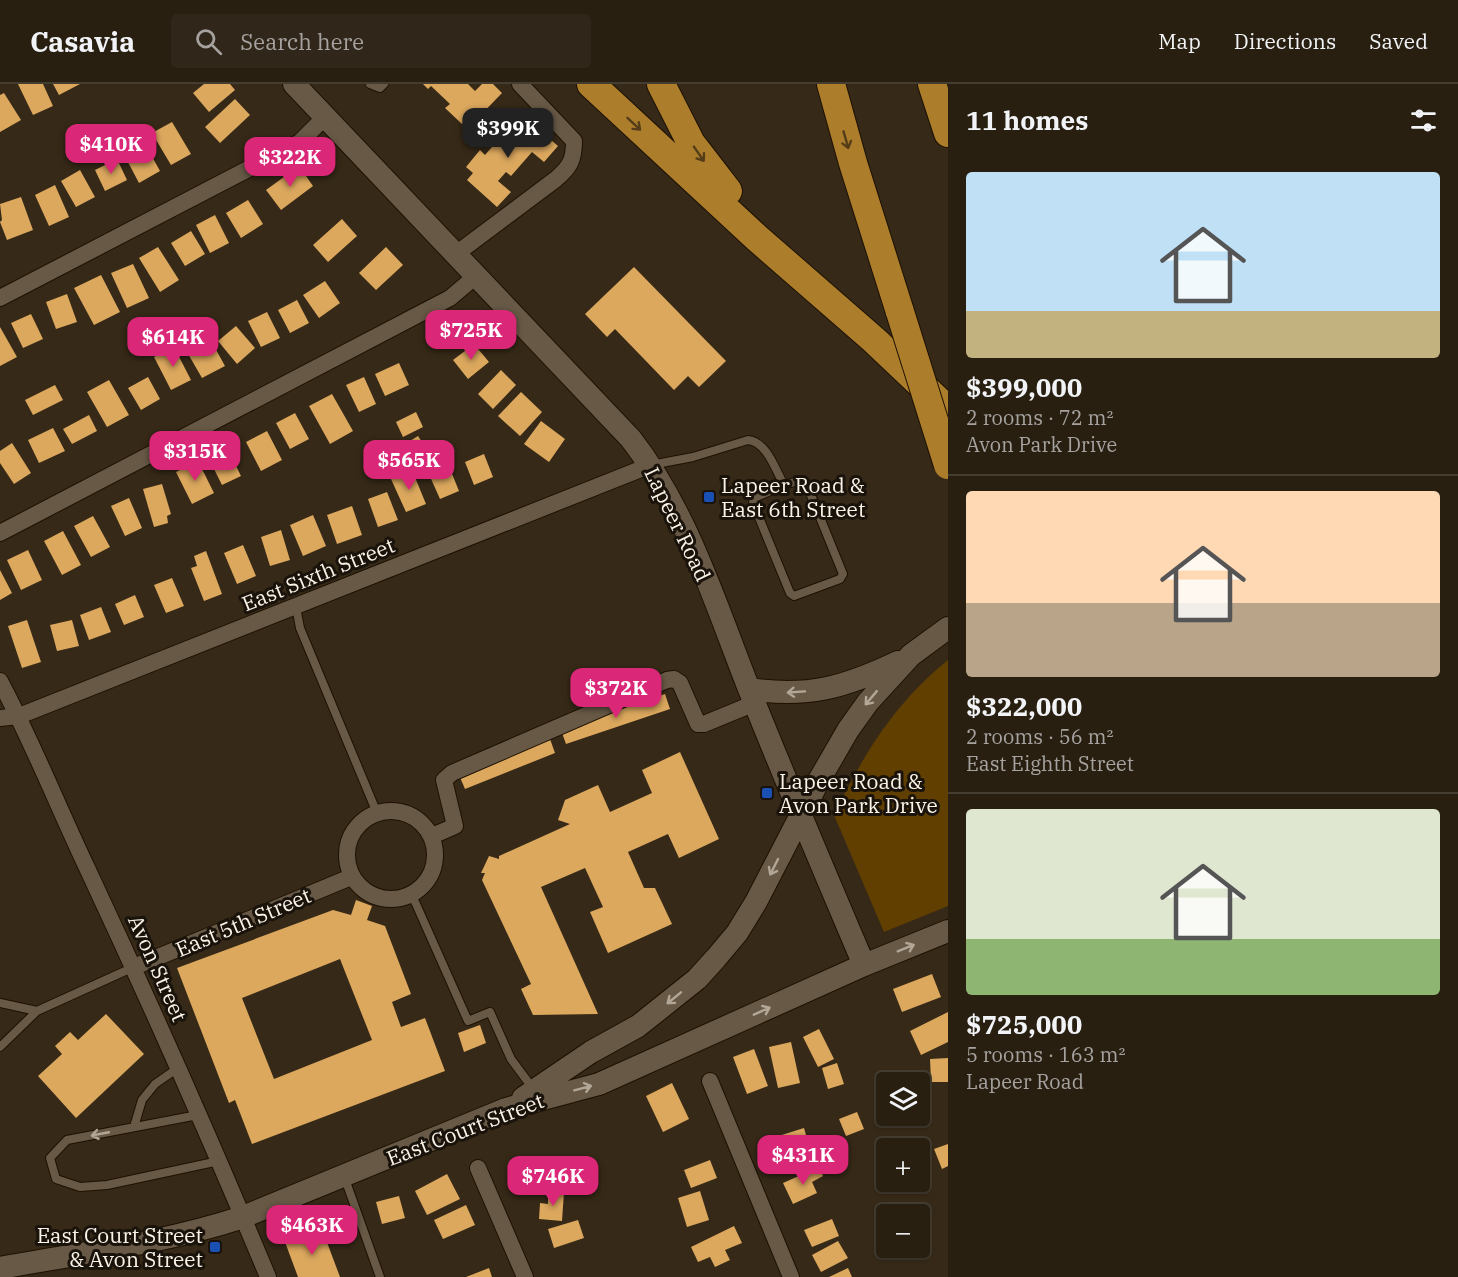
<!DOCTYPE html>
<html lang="en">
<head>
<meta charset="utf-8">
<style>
	body { margin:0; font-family:"IBM Plex Serif",serif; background:#30271a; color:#f1f3f6; height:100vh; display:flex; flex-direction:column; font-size:22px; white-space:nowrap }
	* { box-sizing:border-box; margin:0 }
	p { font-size:20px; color:#a5a29f }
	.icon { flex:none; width:33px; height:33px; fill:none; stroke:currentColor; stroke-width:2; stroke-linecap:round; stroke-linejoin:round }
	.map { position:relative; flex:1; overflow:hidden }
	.sheet { display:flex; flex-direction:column; background:#281f11; width:510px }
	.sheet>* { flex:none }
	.controls { position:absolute; left:876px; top:988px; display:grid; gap:12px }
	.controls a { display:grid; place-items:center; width:54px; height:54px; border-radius:6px; background:#281f11; box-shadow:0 2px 4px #0004,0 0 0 2px #443d31; font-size:30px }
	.price { position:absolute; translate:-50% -51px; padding:0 14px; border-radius:12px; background:#db2777; color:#fff; font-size:20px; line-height:39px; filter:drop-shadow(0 2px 3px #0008) }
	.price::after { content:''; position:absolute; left:50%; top:36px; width:18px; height:14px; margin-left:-9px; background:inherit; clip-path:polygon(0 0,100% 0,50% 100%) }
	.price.on { background:#222; color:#fff }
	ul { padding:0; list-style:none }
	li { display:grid; align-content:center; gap:12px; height:318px; padding:0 18px }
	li+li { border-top:2px solid #443d31 }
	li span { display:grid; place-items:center; height:186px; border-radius:6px; color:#555 }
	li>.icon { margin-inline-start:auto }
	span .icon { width:108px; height:108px; fill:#fffc; stroke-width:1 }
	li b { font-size:26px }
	h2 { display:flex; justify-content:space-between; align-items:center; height:72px; padding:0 18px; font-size:26px }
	header { display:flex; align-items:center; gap:36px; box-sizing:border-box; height:84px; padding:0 30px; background:#281f11; border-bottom:2px solid #443d31 }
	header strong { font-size:28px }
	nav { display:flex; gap:33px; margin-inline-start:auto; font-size:21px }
	.search { width:420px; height:54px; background:#30271a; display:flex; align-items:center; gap:15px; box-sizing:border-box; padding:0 21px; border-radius:6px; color:#a5a29f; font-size:22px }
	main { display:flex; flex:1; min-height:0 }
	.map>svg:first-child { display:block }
	.green { fill:#603f01 }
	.building { fill:#dca85e; fill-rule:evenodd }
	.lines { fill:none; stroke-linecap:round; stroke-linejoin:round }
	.lane-casing { stroke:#1d1102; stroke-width:10 }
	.street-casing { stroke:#1d1102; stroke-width:18 }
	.secondary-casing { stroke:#1d1102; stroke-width:24 }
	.highway-casing { stroke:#1d1102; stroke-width:30 }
	.lane { stroke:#685946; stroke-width:8 }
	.street { stroke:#685946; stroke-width:16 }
	.secondary { stroke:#685946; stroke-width:22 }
	.highway { stroke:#ac7d2b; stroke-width:28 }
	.highway-bridge-casing { stroke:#1d1102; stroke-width:30; stroke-linecap:butt }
	.highway-bridge { stroke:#ac7d2b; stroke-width:28 }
	.oneway { stroke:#543d18 }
	.oneway2 { stroke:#b2a696 }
	.transit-dot { fill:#1a4fb4; stroke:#19130b; stroke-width:2 }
	.labels { text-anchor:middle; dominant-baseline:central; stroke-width:6; stroke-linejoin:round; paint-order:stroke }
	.poi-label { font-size:21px; fill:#fbf3e7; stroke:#19130b; text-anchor:start }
	.street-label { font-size:21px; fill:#fbf3e7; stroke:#19130b }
</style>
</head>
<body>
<header>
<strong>Casavia</strong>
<div class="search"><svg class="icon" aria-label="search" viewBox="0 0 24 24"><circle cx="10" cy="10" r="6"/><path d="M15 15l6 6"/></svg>Search here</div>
<nav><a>Map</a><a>Directions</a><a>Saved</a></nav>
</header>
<main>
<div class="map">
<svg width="948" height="1193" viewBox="0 0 948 1193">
	<rect width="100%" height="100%" fill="#362917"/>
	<path class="green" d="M948 576V822L884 848 834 731C864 669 894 620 948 576Z"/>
	<path class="building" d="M18 0H43L53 22 33 31Z
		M53 0H80L59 11Z
		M204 0H230L235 6 209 28 193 9Z
		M423 0H468L475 7 482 0H493L502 9 474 38 468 33 462 40 445 24 450 20 431 2 428 5Z
		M4 9 21 36 0 48V11Z
		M235 15 250 31 220 59 205 43Z
		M518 33 525 39 528 36 558 62 544 78 532 68 511 92 506 88 498 97 511 108 497 123 467 96 473 89 466 83 480 66 485 71Z
		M172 38 191 70 171 81 152 49Z
		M140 51 160 87 139 99 119 61Z
		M117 75 127 96 105 107 95 86Z
		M299 82 313 102 281 126 266 106Z
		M80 86 95 113 76 123 61 97Z
		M55 101 69 133 49 142 35 111Z
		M21 113 33 146 7 156 0 138 2 136 0 120Z
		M248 116 263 140 241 154 226 129Z
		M215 131 229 159 210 169 196 141Z
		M342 135 357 152 328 178 313 161Z
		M191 147 205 170 185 182 171 159Z
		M158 163 179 196 160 208 139 174Z
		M386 163 403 181 376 206 359 189Z
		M133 180 149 214 127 224 111 189Z
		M634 183 726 277 699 303 688 292 674 306 615 245 607 253 585 230Z
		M101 191 120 228 94 241 74 204Z
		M325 197 340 219 319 234 303 211Z
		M67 210 77 238 56 245 46 218Z
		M297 216 309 239 290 249 278 226Z
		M267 228 280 254 261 263 248 237Z
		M31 230 43 255 23 264 11 239Z
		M236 242 255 264 237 280 218 257Z
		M0 243 17 273 0 282Z
		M210 255 225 282 202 294 187 268Z
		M474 260 489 278 468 295 453 276Z
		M174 263 191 296 171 306 154 273Z
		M399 279 409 301 385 312 375 290Z
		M501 286 516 301 493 325 478 310Z
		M148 293 160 315 141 326 128 304Z
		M364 293 376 320 359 328 346 301Z
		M109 296 129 331 107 343 87 308Z
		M55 301 63 316 33 331 25 316Z
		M521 308 542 328 520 352 498 332Z
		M332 310 353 347 330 360 309 322Z
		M416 328 423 343 403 353 396 338Z
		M295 329 309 355 290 365 276 339Z
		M89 331 97 347 72 360 63 345Z
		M541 337 565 355 549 378 524 360Z
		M53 344 65 367 39 379 28 356Z
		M267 347 282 376 261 387 246 358Z
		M418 352 428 367 414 375 405 360Z
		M12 359 31 389 14 400 0 379V367Z
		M228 366 241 392 222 401 209 375Z
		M484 370 493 393 474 401 465 378Z
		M198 377 214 409 192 420 176 388Z
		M448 380 459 407 440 415 428 388Z
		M412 386 426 420 406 428 391 395Z
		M162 400 171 430 167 432 168 439 154 443 143 405Z
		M387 408 398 436 378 443 368 415Z
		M129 414 142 444 125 452 111 422Z
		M352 422 362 451 337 460 327 431Z
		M313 431 326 462 303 472 290 441Z
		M93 432 110 463 91 473 74 442Z
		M281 446 290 476 270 482 261 453Z
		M63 447 81 481 62 491 44 457Z
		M243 461 256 492 237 500 224 469Z
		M28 466 42 496 21 506 7 476Z
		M206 467 222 510 204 517 191 484 197 482 194 472Z
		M0 486 12 509 0 516Z
		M172 494 184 522 166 529 154 501Z
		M135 511 144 533 124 541 115 520Z
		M101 523 111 548 89 556 80 531Z
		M27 536 41 578 22 584 8 542Z
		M72 536 79 562 57 567 50 541Z
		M665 610 670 625 566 660 561 646Z
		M550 655 555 669 465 705 459 691Z
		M680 668 719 755 679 774 668 750 628 768 644 804H655L672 840 608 869 590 828 603 823 585 784 541 803 598 930 533 931 521 905 531 900 482 796 485 789H481L489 772 499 775V772L570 740 558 736 565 716 598 701 610 728 652 709 642 686Z
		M356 816 372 822 367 836 385 842 411 910 392 918 401 943 425 934 445 987 252 1060 235 1016 229 1019 177 884 333 826 351 831ZM340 875 372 956 274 995 242 914Z
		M932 890 941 913 902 928 893 905Z
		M948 928V958L921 971 910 947Z
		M106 930 144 970 76 1034 38 992 62 970 55 962 70 948 78 956Z
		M480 941 486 959 464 968 458 949Z
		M819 945 834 975 818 983 803 953Z
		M791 958 800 999 778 1004 769 963Z
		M754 965 768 1002 747 1010 733 973Z
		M948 974V998H931L930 975Z
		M837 979 844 1000 828 1005 822 984Z
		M672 999 689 1035 663 1048 646 1012Z
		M857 1028 864 1045 846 1052 839 1035Z
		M804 1044 810 1065 775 1075 769 1055Z
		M948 1060V1082L942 1085 934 1065Z
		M710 1076 717 1094 691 1104 684 1086Z
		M545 1079 554 1098 534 1106 526 1088Z
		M819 1083 823 1092 812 1098 817 1109 793 1120 783 1099Z
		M447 1090 460 1115 427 1131 415 1107Z
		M548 1107 564 1108 562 1137 539 1135 540 1119 548 1120Z
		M700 1107 709 1136 687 1143 678 1114Z
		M399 1112 405 1134 382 1140 376 1118Z
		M466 1121 475 1141 443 1155 434 1136Z
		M832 1135 839 1152 812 1163 804 1146Z
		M578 1136 584 1154 554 1164 548 1145Z
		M734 1142 742 1159 725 1166 730 1176 715 1183 710 1173 698 1178 691 1163Z
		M322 1145 340 1193H298L285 1158Z
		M838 1157 848 1174 821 1188 812 1171Z
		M489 1184 492 1193H466Z
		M848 1184 852 1193H829Z"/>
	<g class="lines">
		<defs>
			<path id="lane" d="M370 0 380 4 384 0
				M651 381 693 373 748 356C767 358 775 385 784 401L802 396 806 399 843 490 840 495 794 512 790 509 753 419 754 414 784 401
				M296 523 300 544 377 729
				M412 811 468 937 490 928 511 975 534 1006
				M0 919 37 927
				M0 963 37 927 134 883
				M198 1031 67 1056 50 1074 56 1095 80 1103 107 1101 219 1077
				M134 1043 142 1016 155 1000 178 984
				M344 1092 380 1193"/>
			<path id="street" d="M456 170 556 95C570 83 574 76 574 57L520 0
				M0 214 300 58 325 33
				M0 449 450 214 476 192
				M0 597C33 659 58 723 88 786 151 921 211 1056 268 1193
				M0 634 19 632 651 381
				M347 771a44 44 0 1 1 88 0a44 44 0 1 1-88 0Z
				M432 752 455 742 444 696 452 689 667 596 674 595 680 599 698 640H704L755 619
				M134 883 351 793
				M710 997 791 1193
				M478 1084 525 1193"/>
			<path id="secondary" d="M294 0 631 355C688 429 715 519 749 605 786 698 825 789 864 881
				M749 605C809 614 845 603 898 578
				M523 1014 591 968 638 942 697 895 716 874 737 849 756 818 818 698 848 646 868 618 911 571 948 544
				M0 1184C81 1169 165 1159 243 1133L506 1025 599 1000 864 881 948 847"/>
			<path id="highway" d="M591 0 757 154 874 256 948 326
				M661 0 691 59 728 107
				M831 0 853 79 900 228
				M932 0 948 49"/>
		</defs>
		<use href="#lane" class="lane-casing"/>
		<use href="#street" class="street-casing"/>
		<use href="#secondary" class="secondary-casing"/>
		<use href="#highway" class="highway-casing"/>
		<use href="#lane" class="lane"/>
		<use href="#street" class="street"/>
		<use href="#secondary" class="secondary"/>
		<use href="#highway" class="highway"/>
		<defs>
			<path id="highway-bridge" d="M900 228 948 381"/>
		</defs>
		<use href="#highway-bridge" class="highway-bridge-casing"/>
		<use href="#highway-bridge" class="highway-bridge"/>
	</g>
	<defs><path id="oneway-shaft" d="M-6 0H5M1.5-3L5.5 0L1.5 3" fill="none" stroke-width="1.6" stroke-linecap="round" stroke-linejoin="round" transform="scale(1.5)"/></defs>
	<g class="oneway">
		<use href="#oneway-shaft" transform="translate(634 40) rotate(43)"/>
		<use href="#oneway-shaft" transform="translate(846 56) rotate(74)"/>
		<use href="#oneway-shaft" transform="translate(699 70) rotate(55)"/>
	</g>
	<g class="oneway2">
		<use href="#oneway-shaft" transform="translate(796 608) rotate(176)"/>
		<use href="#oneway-shaft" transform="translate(871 614) rotate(130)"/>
		<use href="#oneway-shaft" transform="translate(774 783) rotate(117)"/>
		<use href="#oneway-shaft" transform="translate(906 864) rotate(-22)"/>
		<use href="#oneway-shaft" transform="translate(674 914) rotate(141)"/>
		<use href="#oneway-shaft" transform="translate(762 927) rotate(-24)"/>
		<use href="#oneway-shaft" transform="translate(583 1004) rotate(-15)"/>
		<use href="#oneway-shaft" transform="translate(100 1050) rotate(169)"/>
	</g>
	<g class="transit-dot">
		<rect x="703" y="407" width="12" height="12" rx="3"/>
		<rect x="761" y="703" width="12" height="12" rx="3"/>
		<rect x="209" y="1157" width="12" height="12" rx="3"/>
	</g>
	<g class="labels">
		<g class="poi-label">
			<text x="721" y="401">Lapeer Road &amp;<tspan x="721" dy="24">East 6th Street</tspan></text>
			<text x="779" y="697">Lapeer Road &amp;<tspan x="779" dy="24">Avon Park Drive</tspan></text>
			<text x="203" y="1151" text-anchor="end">East Court Street<tspan x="203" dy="24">&amp; Avon Street</tspan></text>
		</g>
		<g class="street-label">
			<text transform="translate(678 440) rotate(64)">Lapeer Road</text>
			<text transform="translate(318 490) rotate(-22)">East Sixth Street</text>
			<text transform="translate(243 838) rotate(-23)">East 5th Street</text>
			<text transform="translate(158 884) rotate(66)">Avon Street</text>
			<text transform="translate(465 1045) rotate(-21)">East Court Street</text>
		</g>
	</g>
</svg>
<div class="controls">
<a><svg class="icon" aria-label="layers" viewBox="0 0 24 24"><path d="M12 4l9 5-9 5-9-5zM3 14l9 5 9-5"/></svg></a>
<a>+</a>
<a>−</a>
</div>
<b class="price on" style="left:508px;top:75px">$399K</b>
<b class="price" style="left:111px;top:91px">$410K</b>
<b class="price" style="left:290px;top:104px">$322K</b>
<b class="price" style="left:471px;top:277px">$725K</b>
<b class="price" style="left:173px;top:284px">$614K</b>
<b class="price" style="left:195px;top:398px">$315K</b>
<b class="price" style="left:409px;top:407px">$565K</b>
<b class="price" style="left:616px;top:635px">$372K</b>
<b class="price" style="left:803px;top:1102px">$431K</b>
<b class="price" style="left:553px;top:1123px">$746K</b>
<b class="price" style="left:312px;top:1172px">$463K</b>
</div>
<section class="sheet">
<h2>11 homes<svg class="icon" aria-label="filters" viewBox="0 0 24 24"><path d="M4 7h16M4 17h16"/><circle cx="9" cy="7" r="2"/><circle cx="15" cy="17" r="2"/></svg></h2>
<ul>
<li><span style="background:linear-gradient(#bfe0f5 75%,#c2b280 0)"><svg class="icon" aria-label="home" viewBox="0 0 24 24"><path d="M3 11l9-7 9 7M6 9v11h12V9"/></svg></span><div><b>$399,000</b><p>2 rooms · 72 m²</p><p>Avon Park Drive</p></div></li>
<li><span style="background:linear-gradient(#ffd9b3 60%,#b9a48a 0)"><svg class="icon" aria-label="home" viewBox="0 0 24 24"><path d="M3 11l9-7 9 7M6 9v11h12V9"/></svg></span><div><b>$322,000</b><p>2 rooms · 56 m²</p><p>East Eighth Street</p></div></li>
<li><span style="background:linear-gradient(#dfe7d0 70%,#8fb573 0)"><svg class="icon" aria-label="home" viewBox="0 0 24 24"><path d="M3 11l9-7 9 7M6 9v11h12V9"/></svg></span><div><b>$725,000</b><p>5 rooms · 163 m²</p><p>Lapeer Road</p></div></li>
</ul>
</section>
</main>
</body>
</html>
